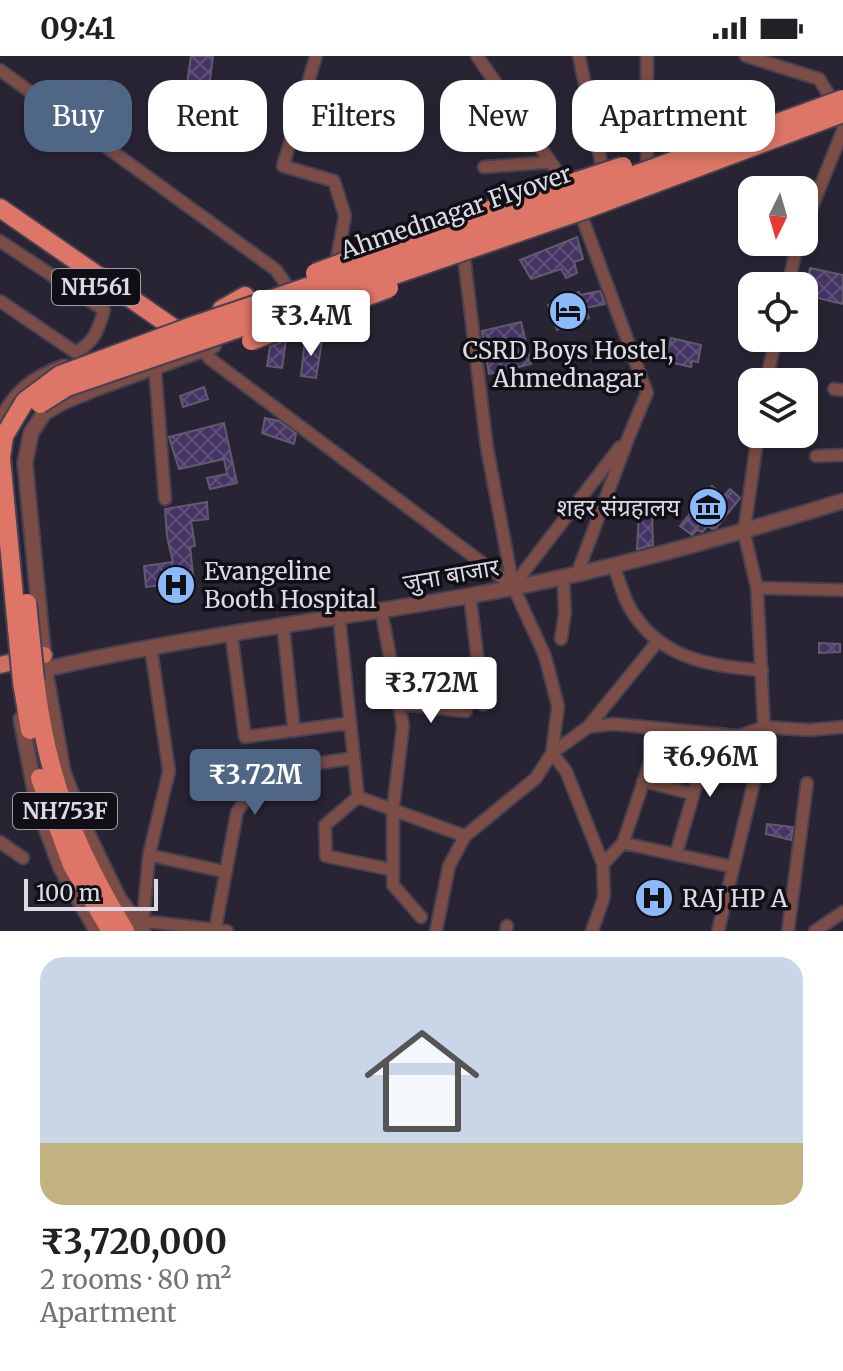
<!DOCTYPE html>
<html lang="en">
<head>
<meta charset="utf-8">
<style>
	body { margin:0; font-family:Merriweather,"Noto Sans Devanagari",serif; background:#f2f2f2; color:#202124; height:100vh; display:flex; flex-direction:column; font-size:30px; white-space:nowrap }
	* { box-sizing:border-box; margin:0 }
	p { font-size:26px; color:#757577 }
	.icon { flex:none; width:44px; height:44px; fill:none; stroke:currentColor; stroke-width:2; stroke-linecap:round; stroke-linejoin:round }
	.map { position:relative; height:875px; overflow:hidden }
	.panel { display:flex; flex-direction:column; background:#fff; flex:1 }
	.panel>* { flex:none }
	.top-card { position:absolute; left:24px; top:24px; width:796px; height:72px; display:flex; gap:16px }
	.needle { width:52px; rotate:185deg }
	.fabs { position:absolute; left:738px; top:120px; display:grid; gap:16px }
	.fabs a { display:grid; place-items:center; width:80px; height:80px; border-radius:16px; background:#fff; box-shadow:0 4px 12px #0003; font-size:40px }
	.scale { position:absolute; left:24px; bottom:20px; width:134px; box-sizing:border-box; padding-left:8px; border:4px solid #dcdae4; border-top:0; font-size:22px; line-height:28px; white-space:nowrap; color:#dcdae4; -webkit-text-stroke:6px #110f16; paint-order:stroke }
	.price { position:absolute; translate:-50% -68px; padding:0 18px; border-radius:8px; background:#fff; color:#222; font-size:26px; line-height:52px; filter:drop-shadow(0 2px 4px #0008) }
	.price::after { content:''; position:absolute; left:50%; top:48px; width:24px; height:18px; margin-left:-12px; background:inherit; clip-path:polygon(0 0,100% 0,50% 100%) }
	.price.current { background:#506685; color:#fff }
	ul { padding:0; list-style:none }
	li { display:grid; align-content:center; gap:16px; height:424px; padding:0 40px }
	li+li { border-top:2px solid #e0e0e0 }
	li span { display:grid; place-items:center; height:248px; border-radius:24px; color:#555 }
	li>.icon { margin-inline-start:auto }
	span .icon { width:144px; height:144px; fill:#fffc; stroke-width:1 }
	li b { font-size:34px }
	.pill { padding:0 28px; border-radius:24px; background:#fff; box-shadow:0 4px 12px #0003; font-size:28px; line-height:72px }
	.pill.current { background:#506685; color:#fff }
	.status { display:flex; justify-content:space-between; align-items:center; height:56px; padding:0 40px; background:#fff; direction:ltr }
	.status svg { height:22px; fill:currentColor }
	.map>svg:first-child { display:block }
	.building { fill:url(#building-cross-hatch); stroke:#615c6d; stroke-width:2 }
	.lines { fill:none; stroke-linecap:round; stroke-linejoin:round }
	.minor-casing { stroke:#464150; stroke-width:15 }
	.tertiary-casing { stroke:#464150; stroke-width:18 }
	.primary-casing { stroke:#464150; stroke-width:20 }
	.trunk-casing { stroke:#464150; stroke-width:22 }
	.minor { stroke:#7b4d46; stroke-width:11 }
	.tertiary { stroke:#7b4d46; stroke-width:14 }
	.primary { stroke:#cd6f61; stroke-width:16 }
	.trunk { stroke:#dd7666; stroke-width:18 }
	.trunk-bridge-casing { stroke:#464150; stroke-width:22; stroke-linecap:butt }
	.trunk-bridge { stroke:#dd7666; stroke-width:18 }
	.labels { text-anchor:middle; dominant-baseline:central; stroke-width:7; stroke-linejoin:round; paint-order:stroke }
	.shield { fill:#110f16; stroke:#9f9da6; stroke-width:2 }
	.shield-label { font-size:22px; font-weight:bold; fill:#dcdae4 }
	.street-label { font-size:24px; fill:#dcdae4; stroke:#110f16 }
	.poi-label { font-size:24px; fill:#dcdae4; stroke:#110f16; text-anchor:start }
</style>
</head>
<body>
<div class="status"><b>09:41</b><svg viewBox="0 0 49 12"><path d="M0 12V9h3v3zM5 12V6h3v6zM10 12V3h3v9zM15 12V0h3v12zM26 1h20v11H26zM47 4h2v5h-2z"/></svg></div>
<div class="map">
<svg width="843" height="875" viewBox="0 0 843 875">
	<defs>
		<pattern id="building-cross-hatch" width="8" height="8" patternUnits="userSpaceOnUse" patternTransform="scale(2)"><rect width="8" height="8" fill="#453464"/><path d="M0 0l8 8M0 8l8-8" fill="none" stroke="#5f517a"/></pattern>
	</defs>
	<rect width="100%" height="100%" fill="#292434"/>
	<path class="building" d="M191 0H213L209 32 187 28Z
		M684 41 687 55 662 60 659 46Z
		M577 181 583 203 574 206 577 217 566 222 561 213 531 223 520 204Z
		M810 212 843 219V248L805 239Z
		M600 235 605 248 585 252 589 262 557 274 548 249 579 236 580 239Z
		M521 266 531 308 489 318 482 275Z
		M671 282 701 289 698 306 692 305 691 311 674 307 676 302 667 300Z
		M305 283 322 285 316 322 301 320Z
		M286 284 282 312 267 310 270 291Z
		M204 331 208 343 183 351 180 340Z
		M265 362 279 365 296 378 294 388 262 377Z
		M224 367 237 427 210 433 207 422 227 418 224 403 179 413 169 381Z
		M712 430 724 440 730 433 740 442 716 472 712 473 708 470 702 476 697 474 692 479 680 470Z
		M207 446 208 463 191 465 195 490 190 491 194 527 187 528 188 533 180 534 181 540 171 541 170 534 165 535 164 529 146 531 144 510 173 506 167 480 165 453Z
		M639 456H652L653 489 637 493Z
		M819 587 840 588V596L819 597Z
		M767 768 793 771 791 784 766 778Z"/>
	<g class="lines">
		<defs>
			<path id="minor" d="M316 0 283 110 334 125 345 160 335 213
				M477 0 568 131
				M579 0 604 120
				M647 0V106
				M746 0 819 23 832 44 843 70
				M0 14 276 214 287 230
				M484 111 550 106
				M804 171 843 74
				M0 185 104 254C99 272 94 288 75 296L0 245
				M788 230 798 186
				M205 293 209 302 513 530 487 392 464 201
				M155 312 165 443
				M766 326 776 282
				M834 333 843 334
				M816 400 843 399
				M613 509C620 525 624 546 635 560 664 603 714 611 762 614
				M577 518 629 380 647 337 579 153
				M757 532 843 534
				M470 540 483 649
				M381 553 403 670 393 753V829L421 861
				M339 560 358 741 465 780
				M283 568 294 675
				M231 576 245 681 350 667
				M561 583 565 556 563 520
				M399 648 466 655
				M588 671 658 585
				M661 673 623 787 733 811
				M643 725 693 738
				M358 741 325 769 326 800 393 814
				M0 786 23 802
				M676 798 711 678
				M149 799 226 816
				M603 808 623 787
				M143 865 149 799 169 715 151 593
				M138 867 143 865 227 875
				M215 874 237 756 264 715 354 702
				M436 875 449 810 465 780 536 722 552 697 588 671 613 668 739 680 764 671 809 674 843 671
				M506 875 507 870
				M592 875 604 841 603 808 566 715 552 697 558 650 545 600 513 530 620 391
				M718 875 754 726 764 671 757 532 744 476 758 378
				M788 875 807 727
				M815 875 843 856"/>
			<path id="tertiary" d="M0 366C16 336 33 322 64 311
				M38 615C180 581 325 565 468 540 595 518 720 483 843 445
				M21 663 38 751 61 812 97 875
				M143 875 119 843 84 771 63 716 45 614 25 407 31 377 44 357 63 346 97 332 213 290"/>
			<path id="primary" d="M0 609 44 599"/>
			<path id="trunk" d="M0 152 188 282
				M222 253 245 240
				M35 624C47 724 74 790 125 875
				M22 626 30 674
				M40 722 72 809 111 875"/>
		</defs>
		<use href="#minor" class="minor-casing"/>
		<use href="#tertiary" class="tertiary-casing"/>
		<use href="#primary" class="primary-casing"/>
		<use href="#trunk" class="trunk-casing"/>
		<use href="#minor" class="minor"/>
		<use href="#tertiary" class="tertiary"/>
		<use href="#primary" class="primary"/>
		<use href="#trunk" class="trunk"/>
		<defs>
			<path id="trunk-bridge" d="M315 217 423 176 623 110
				M251 285 389 232
				M40 348 67 331 581 155 843 57
				M27 547 35 624
				M22 626 1 402 4 380 25 345 60 319 195 269 577 140 843 43"/>
		</defs>
		<use href="#trunk-bridge" class="trunk-bridge-casing"/>
		<use href="#trunk-bridge" class="trunk-bridge"/>
	</g>
	<defs>
		<symbol id="hotel-disc" viewBox="-11 -11 22 22"><circle r="9.5" fill="#8abafc" stroke="#110f16"/><path d="M-6-4.5h1.5V1H6V5H4.5V3h-9V5H-6ZM-4 0a1.8 1.8 0 1 1 3.6 0ZM.5 0V-2.5h3Q6-2.5 6 0Z" fill="#111"/></symbol>
		<symbol id="museum-disc" viewBox="-11 -11 22 22"><circle r="9.5" fill="#8abafc" stroke="#110f16"/><path d="M0-6L6-3V-2H-6V-3ZM-5-1h2V3h-2ZM-1-1h2V3h-2ZM3-1h2V3H3ZM-6 4H6V6H-6Z" fill="#111"/></symbol>
		<symbol id="hospital-disc" viewBox="-11 -11 22 22"><circle r="9.5" fill="#8abafc" stroke="#110f16"/><path d="M-5-5h3v3.5h4V-5h3V5h-3V1.5h-4V5h-3Z" fill="#111"/></symbol>
	</defs>
	<g fill-rule="evenodd">
		<use href="#hotel-disc" x="546" y="233" width="44" height="44"/>
		<use href="#museum-disc" x="686" y="429" width="44" height="44"/>
		<use href="#hospital-disc" x="154" y="507" width="44" height="44"/>
		<use href="#hospital-disc" x="632" y="820" width="44" height="44"/>
	</g>
	<g class="labels">
		<g class="shield">
			<rect x="52" y="213" width="88" height="36" rx="6"/>
			<rect x="13" y="737" width="104" height="36" rx="6"/>
		</g>
		<g class="shield-label">
			<text x="96" y="231">NH561</text>
			<text x="65" y="755">NH753F</text>
		</g>
		<g class="street-label">
			<text transform="translate(456 156) rotate(-19)">Ahmednagar Flyover</text>
			<text transform="translate(451 519) rotate(-10)">जुना बाजार</text>
		</g>
		<g class="poi-label">
			<text x="568" y="294" text-anchor="middle">CSRD Boys Hostel,<tspan x="568" dy="28">Ahmednagar</tspan></text>
			<text x="680" y="451" text-anchor="end">शहर संग्रहालय</text>
			<text x="204" y="515">Evangeline<tspan x="204" dy="28">Booth Hospital</tspan></text>
			<text x="682" y="842">RAJ HP A</text>
		</g>
	</g>
</svg>
<div class="fabs">
<a><svg class="needle" viewBox="-14 -14 28 28"><path d="M0-13l5 13h-10z" fill="#e53935"/><path d="M0 13l5-13h-10z" fill="#757577"/></svg></a>
<a><svg class="icon" aria-label="locate" viewBox="0 0 24 24"><circle cx="12" cy="12" r="6"/><path d="M12 2v4M12 18v4M2 12h4M18 12h4"/></svg></a>
<a><svg class="icon" aria-label="layers" viewBox="0 0 24 24"><path d="M12 4l9 5-9 5-9-5zM3 14l9 5 9-5"/></svg></a>
</div>
<div class="scale">100 m</div>
<b class="price" style="left:311px;top:302px">₹3.4M</b>
<b class="price" style="left:431px;top:669px">₹3.72M</b>
<b class="price" style="left:710px;top:743px">₹6.96M</b>
<b class="price current" style="left:255px;top:761px">₹3.72M</b>
<div class="top-card">
<a class="pill current">Buy</a>
<a class="pill">Rent</a>
<a class="pill">Filters</a>
<a class="pill">New</a>
<a class="pill">Apartment</a>
</div>
</div>
<section class="panel">
<ul>
<li><span style="background:linear-gradient(#c9d6e8 75%,#c2b280 0)"><svg class="icon" aria-label="home" viewBox="0 0 24 24"><path d="M3 11l9-7 9 7M6 9v11h12V9"/></svg></span><div><b>₹3,720,000</b><p>2 rooms · 80 m²</p><p>Apartment</p></div></li>
</ul>
</section>
</body>
</html>
